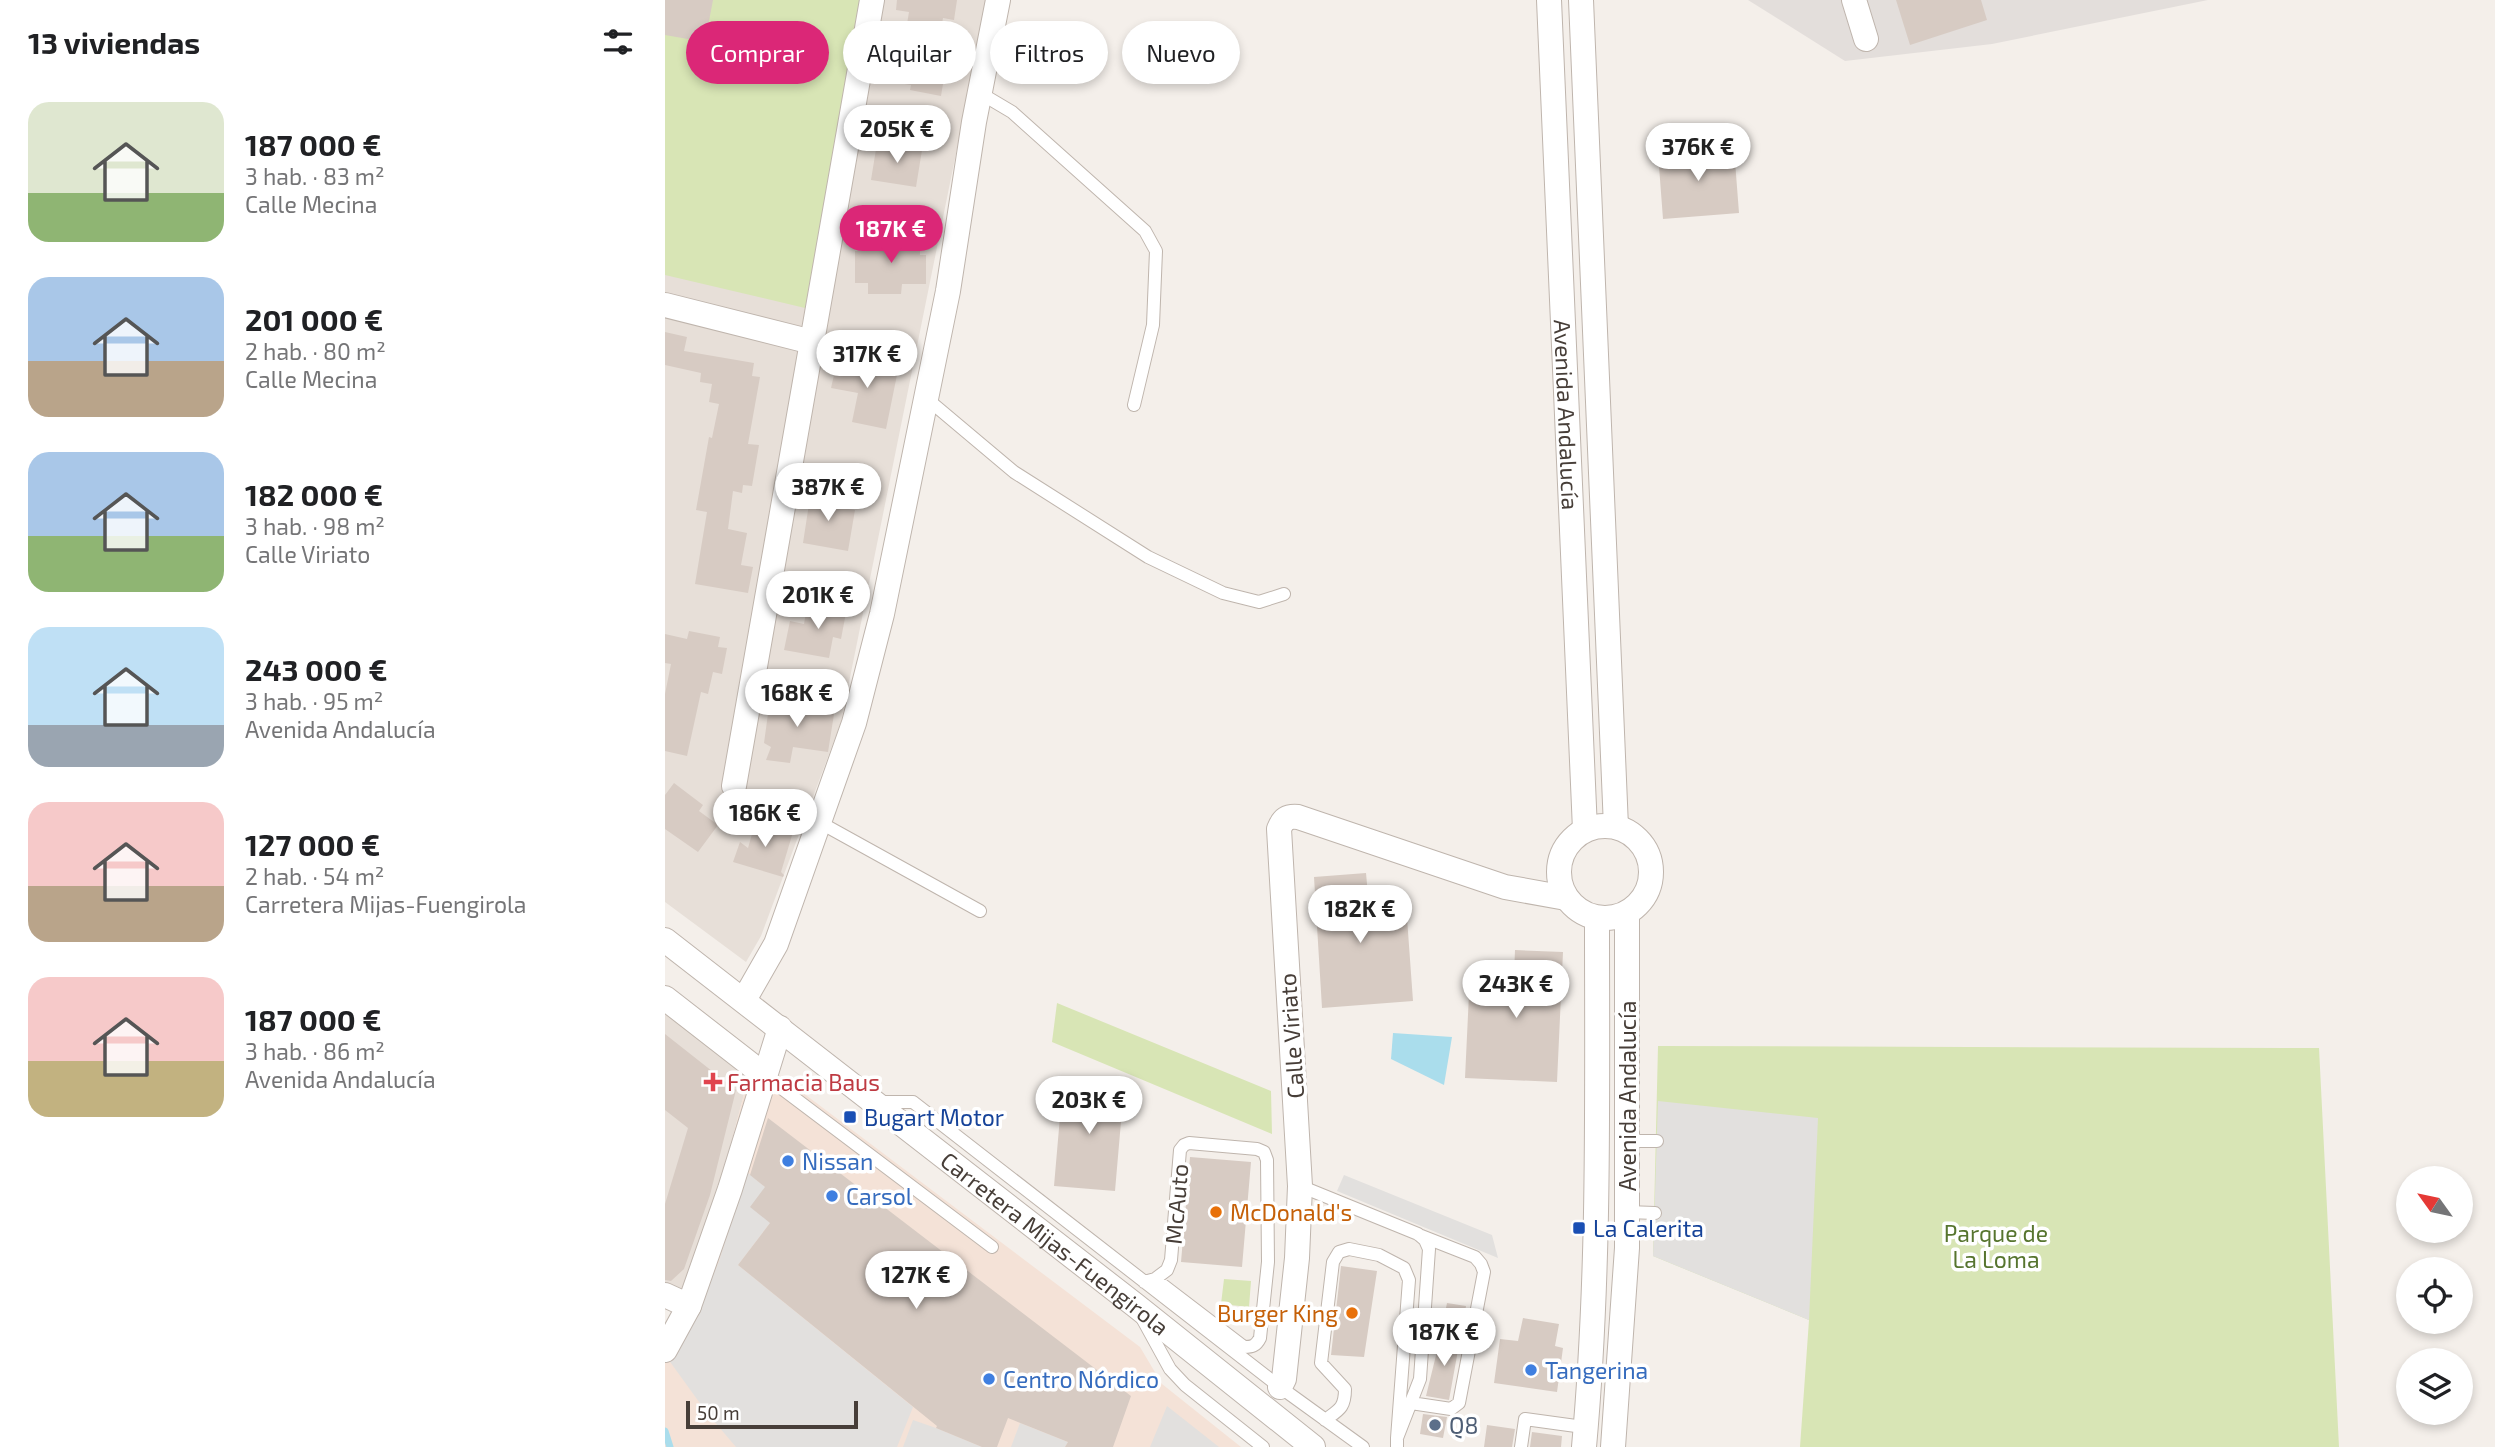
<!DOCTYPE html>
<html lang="es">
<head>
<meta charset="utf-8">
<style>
	body { margin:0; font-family:"Exo 2",sans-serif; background:#f6f6f6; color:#202124; height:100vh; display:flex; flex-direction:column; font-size:26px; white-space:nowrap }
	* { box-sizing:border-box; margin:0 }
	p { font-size:23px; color:#757577 }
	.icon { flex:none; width:38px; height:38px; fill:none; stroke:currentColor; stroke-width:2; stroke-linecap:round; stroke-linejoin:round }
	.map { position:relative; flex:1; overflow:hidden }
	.drawer { display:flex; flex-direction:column; background:#fff; width:665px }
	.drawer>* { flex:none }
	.hud { position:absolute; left:21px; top:21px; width:665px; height:63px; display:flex; gap:14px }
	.needle { width:46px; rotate:303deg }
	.controls { position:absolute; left:1731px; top:1166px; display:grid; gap:14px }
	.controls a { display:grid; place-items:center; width:77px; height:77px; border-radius:50%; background:#fff; box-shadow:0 4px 10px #0003; font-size:35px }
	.scale { position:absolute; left:21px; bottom:18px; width:172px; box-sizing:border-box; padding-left:7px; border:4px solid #473e38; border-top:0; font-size:19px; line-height:24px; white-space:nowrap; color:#473e38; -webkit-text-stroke:5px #fff; paint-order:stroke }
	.price { position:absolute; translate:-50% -60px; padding:0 16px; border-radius:24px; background:#fff; color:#222; font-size:23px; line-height:46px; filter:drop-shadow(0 2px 4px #0008) }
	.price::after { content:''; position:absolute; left:50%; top:42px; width:21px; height:16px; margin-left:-10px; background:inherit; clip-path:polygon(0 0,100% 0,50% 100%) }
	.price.on { background:#db2777; color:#fff }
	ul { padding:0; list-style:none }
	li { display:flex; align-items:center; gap:21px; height:175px; padding:0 28px }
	li span { display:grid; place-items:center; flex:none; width:196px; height:140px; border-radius:21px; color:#555 }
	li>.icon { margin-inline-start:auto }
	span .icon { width:84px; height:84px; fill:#fffc; stroke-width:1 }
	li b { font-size:30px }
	h2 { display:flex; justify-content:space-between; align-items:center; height:84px; padding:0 28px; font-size:30px }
	.pill { padding:0 24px; border-radius:32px; background:#fff; box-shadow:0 4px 10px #0003; font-size:24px; line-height:63px }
	.pill.on { background:#db2777; color:#fff }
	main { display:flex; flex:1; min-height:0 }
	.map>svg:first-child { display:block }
	.residential { fill:#e7dfd8 }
	.commercial { fill:#f4e2d7 }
	.industrial { fill:#e3dedb }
	.green { fill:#d8e5b5 }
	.parking { fill:#e2e0de }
	.water { fill:#aaddec }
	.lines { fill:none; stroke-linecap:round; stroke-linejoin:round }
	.stream { stroke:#aaddec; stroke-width:7 }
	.building { fill:#d7cbc3 }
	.service-casing { stroke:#bfb5ad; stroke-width:14 }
	.minor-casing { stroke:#bfb5ad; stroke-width:26 }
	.service { stroke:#fff; stroke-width:12 }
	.minor { stroke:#fff; stroke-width:24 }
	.health-dot { fill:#e0444e; stroke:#fff; stroke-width:2.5 }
	.transit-dot { fill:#1a4fb4; stroke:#fff; stroke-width:2.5 }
	.shop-dot { fill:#3f7fe0; stroke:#fff; stroke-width:2.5 }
	.food-dot { fill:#e8710a; stroke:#fff; stroke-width:2.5 }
	.service-dot { fill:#5c6f8a; stroke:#fff; stroke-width:2.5 }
	.labels { text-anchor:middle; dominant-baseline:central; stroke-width:7; stroke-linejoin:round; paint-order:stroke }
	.street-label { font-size:23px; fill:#473e38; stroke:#fff }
	.health-label { font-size:23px; fill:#be3a42; stroke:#fff; text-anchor:start }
	.transit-label { font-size:23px; fill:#164399; stroke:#fff; text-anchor:start }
	.shop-label { font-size:23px; fill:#366cbe; stroke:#fff; text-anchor:start }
	.food-label { font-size:23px; fill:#c56008; stroke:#fff; text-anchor:start }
	.park-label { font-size:23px; fill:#57752f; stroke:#fff }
	.service-label { font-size:23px; fill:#4e5e75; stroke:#fff; text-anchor:start }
</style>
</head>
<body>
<main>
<section class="drawer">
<h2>13 viviendas<svg class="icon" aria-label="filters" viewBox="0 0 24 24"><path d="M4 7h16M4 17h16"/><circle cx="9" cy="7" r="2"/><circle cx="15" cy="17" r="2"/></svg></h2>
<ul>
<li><span style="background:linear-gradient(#dfe7d0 65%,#8fb573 0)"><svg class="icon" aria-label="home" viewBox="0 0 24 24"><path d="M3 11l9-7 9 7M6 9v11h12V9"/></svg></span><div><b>187 000 €</b><p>3 hab. · 83 m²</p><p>Calle Mecina</p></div></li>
<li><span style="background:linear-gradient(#a9c7e8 60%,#b9a48a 0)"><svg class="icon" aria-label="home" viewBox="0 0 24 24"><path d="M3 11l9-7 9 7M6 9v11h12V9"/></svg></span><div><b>201 000 €</b><p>2 hab. · 80 m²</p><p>Calle Mecina</p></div></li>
<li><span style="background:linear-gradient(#a9c7e8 60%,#8fb573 0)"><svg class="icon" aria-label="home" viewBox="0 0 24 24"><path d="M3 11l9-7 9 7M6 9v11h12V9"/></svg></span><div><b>182 000 €</b><p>3 hab. · 98 m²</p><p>Calle Viriato</p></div></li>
<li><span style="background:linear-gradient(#bfe0f5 70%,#9aa5b1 0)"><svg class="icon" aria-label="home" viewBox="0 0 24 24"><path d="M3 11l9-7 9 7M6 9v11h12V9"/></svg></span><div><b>243 000 €</b><p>3 hab. · 95 m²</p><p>Avenida Andalucía</p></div></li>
<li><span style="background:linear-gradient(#f6c9c9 60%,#b9a48a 0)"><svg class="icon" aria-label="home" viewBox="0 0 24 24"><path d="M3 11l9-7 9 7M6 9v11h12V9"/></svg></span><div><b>127 000 €</b><p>2 hab. · 54 m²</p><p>Carretera Mijas-Fuengirola</p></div></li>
<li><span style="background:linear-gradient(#f6c9c9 60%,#c2b280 0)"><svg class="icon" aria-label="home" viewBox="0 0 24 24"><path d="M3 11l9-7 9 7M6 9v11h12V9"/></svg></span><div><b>187 000 €</b><p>3 hab. · 86 m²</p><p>Avenida Andalucía</p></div></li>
</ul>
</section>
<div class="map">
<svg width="1830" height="1447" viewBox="0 0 1830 1447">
	<rect width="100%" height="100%" fill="#f4efea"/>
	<path class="residential" d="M0 0H322L176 722 96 936 81 962 0 902Z
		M0 987 89 1056 53 1193 11 1311 0 1306Z"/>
	<path class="commercial" d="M89 1056 475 1347 497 1384 576 1447H0V1331L11 1311 53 1193Z"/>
	<path class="industrial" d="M1083 0H1543L1327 44 1180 61Z"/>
	<path class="green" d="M0 0H196L140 308 0 275Z
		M392 1003 606 1091 607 1134 387 1042Z
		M993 1046 1654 1048 1674 1447H1135L1144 1320 988 1256Z
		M559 1279 586 1281 584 1307 556 1304Z"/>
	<path class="parking" d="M993 1101 1153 1118 1144 1320 988 1256Z
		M82 1172 100 1187 105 1223 73 1265 248 1407 232 1447H71L42 1413 3 1359 34 1309 54 1261Z
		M679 1175 827 1235 833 1258 672 1191Z
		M502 1406 554 1447H485Z
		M248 1420 271 1428 317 1447H238Z
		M355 1423 403 1442 400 1447H346Z"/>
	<path class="water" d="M728 1033 787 1037 779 1085 726 1059Z"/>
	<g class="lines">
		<path class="stream" d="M0 1431 5 1447"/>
	</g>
	<path class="building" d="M0 0H48L40 42 0 35Z
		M232 0H292L289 20 278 18 271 58 282 60 276 96 245 90 246 85 221 81 229 34 240 36 244 12 231 10Z
		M1231 0H1316L1322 20 1245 45Z
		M212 143 257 150 251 187 206 180Z
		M1069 148 1074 213 998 219 993 153Z
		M206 237H255V255H261V284H237L236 294H203V283H190V251L205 250Z
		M0 332 22 337 19 351 89 363 87 376 95 377 83 444 94 445 87 486 78 485 77 493 68 491 63 529 82 533 76 565 88 567 83 593 30 584 42 512 31 510 44 437 47 438 54 404 44 402 47 384 35 382 36 373 0 365Z
		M173 358 233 370 221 429 187 422 193 393 166 388Z
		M146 491 166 494 164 506 190 510 183 551 138 543Z
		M163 598 183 602 176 639 168 637 164 658 119 650 125 621 139 624 141 612 160 616Z
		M24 631 55 637 53 647 62 648 57 674 48 672 43 694 36 692 22 756 0 751V694L6 664 0 663V634L22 639Z
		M105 699 170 708 163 752 128 747 125 763 101 760 106 747 99 743Z
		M9 783 38 805 34 811 53 825 33 852 0 829V795Z
		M91 820 128 832 116 872 119 875 118 877 68 862 75 842 83 848Z
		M701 873 704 906 741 904 748 1001 657 1008 649 877Z
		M850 950 898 952 892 1082 800 1078 805 973 849 975Z
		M0 1034 71 1090 45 1195 19 1269 6 1281 0 1280V1204L23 1128 0 1110Z
		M398 1082 459 1087 450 1191 389 1186Z
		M103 1118 466 1396 448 1447H400L403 1442 343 1418 332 1447H317L271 1428 272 1426 73 1265 105 1223 85 1207 100 1187 85 1175Z
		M525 1157 586 1162 577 1267 516 1262Z
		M676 1266 712 1271 699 1357 666 1355Z
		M782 1303 801 1306 799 1319 796 1321 779 1318Z
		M858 1318 894 1324 890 1346 898 1348 892 1392 829 1383 835 1339 853 1341Z
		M776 1335 795 1339 784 1400 761 1396Z
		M758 1414 782 1417 778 1438 755 1434Z
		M822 1425 850 1429 847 1447H819Z
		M867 1432 897 1436 896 1447H865Z"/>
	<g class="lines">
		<defs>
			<path id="service" d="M315 93 347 112 480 231 491 251 488 325 469 405
				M261 398 349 472 483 557 558 593 594 602 619 594
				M154 822 315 911
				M99 1075 327 1247
				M213 1102H248L615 1387 698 1447
				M962 1141H992
				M635 1186 753 1234 760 1240 764 1249 755 1379 732 1438V1447
				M962 1212 990 1213
				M479 1282 490 1279 579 1347C587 1347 591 1346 595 1338L603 1262 602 1160 599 1152 592 1149 524 1143 519 1145 515 1150 506 1260 502 1270 490 1279
				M477 1318 505 1369 520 1385 598 1447
				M759 1323 799 1331 809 1321
				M746 1403 786 1409 794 1403 819 1272 816 1264 810 1257 754 1235
				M660 1420C674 1410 680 1408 680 1389L656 1363 668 1262 674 1252 684 1249 714 1255 739 1268 744 1280 732 1438
				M856 1447 860 1419 911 1426 920 1434"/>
			<g id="minor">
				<path id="s1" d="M884 0 920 830"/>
				<path d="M916 0 951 827"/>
				<path d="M1189 0 1201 39"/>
				<path d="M0 305 147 342"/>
				<path d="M69 786 207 0"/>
				<circle cx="940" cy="872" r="46"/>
				<path id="s2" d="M0 940 470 1305 648 1447"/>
				<path d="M0 998 99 1075"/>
				<path d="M79 1000 111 944 189 723 217 614 283 291 309 122 333 0"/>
				<path d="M0 1295 24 1306"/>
				<path d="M0 1350 24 1306 65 1189 115 1028"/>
				<path d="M615 1387 619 1379 632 1258 635 1186 614 829C618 819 622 816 633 817L840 887 901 898"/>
				<path d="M919 1447C935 1271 932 1095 932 919"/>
				<path d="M948 1447 962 1248V913"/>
			</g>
		</defs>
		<use href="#service" class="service-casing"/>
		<use href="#minor" class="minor-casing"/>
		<use href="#service" class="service"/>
		<use href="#minor" class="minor"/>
	</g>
	<path class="health-dot" d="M44.5 1071.5h7v7h7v7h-7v7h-7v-7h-7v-7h7z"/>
	<g class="transit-dot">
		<rect x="178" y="1110" width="14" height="14" rx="3.5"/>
		<rect x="907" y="1221" width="14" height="14" rx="3.5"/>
	</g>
	<g class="shop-dot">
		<circle cx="123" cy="1161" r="7"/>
		<circle cx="167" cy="1196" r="7"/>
		<circle cx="866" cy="1370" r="7"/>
		<circle cx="324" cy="1379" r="7"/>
	</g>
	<g class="food-dot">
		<circle cx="551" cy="1212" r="7"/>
		<circle cx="687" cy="1313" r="7"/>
	</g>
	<circle class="service-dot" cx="770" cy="1425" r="7"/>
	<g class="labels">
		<g class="street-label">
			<text stroke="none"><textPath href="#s1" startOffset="415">Avenida Andalucía</textPath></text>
			<text transform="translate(626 1036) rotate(-94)">Calle Viriato</text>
			<text transform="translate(962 1096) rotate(-90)">Avenida Andalucía</text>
			<text transform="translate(511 1204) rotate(-85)">McAuto</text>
			<text stroke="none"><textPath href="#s2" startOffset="494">Carretera Mijas-Fuengirola</textPath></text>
		</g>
		<g class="health-label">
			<text x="62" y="1082">Farmacia Baus</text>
		</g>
		<g class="transit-label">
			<text x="199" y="1117">Bugart Motor</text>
			<text x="928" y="1228">La Calerita</text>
		</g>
		<g class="shop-label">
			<text x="137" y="1161">Nissan</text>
			<text x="181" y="1196">Carsol</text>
			<text x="880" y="1370">Tangerina</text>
			<text x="338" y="1379">Centro Nórdico</text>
		</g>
		<g class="food-label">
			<text x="565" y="1212">McDonald's</text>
			<text x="673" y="1313" text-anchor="end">Burger King</text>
		</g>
		<g class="park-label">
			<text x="1331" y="1233">Parque de<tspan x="1331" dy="26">La Loma</tspan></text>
		</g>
		<g class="service-label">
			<text x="784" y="1425">Q8</text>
		</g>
	</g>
</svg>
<div class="controls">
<a><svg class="needle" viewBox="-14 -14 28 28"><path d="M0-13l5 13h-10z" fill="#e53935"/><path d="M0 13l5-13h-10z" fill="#757577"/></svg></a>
<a><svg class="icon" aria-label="locate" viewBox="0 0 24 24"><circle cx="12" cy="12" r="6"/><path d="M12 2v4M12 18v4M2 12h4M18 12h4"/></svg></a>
<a><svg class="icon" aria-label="layers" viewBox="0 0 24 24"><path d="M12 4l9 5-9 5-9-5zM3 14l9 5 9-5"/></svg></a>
</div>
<div class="scale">50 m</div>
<b class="price" style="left:232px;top:165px">205K €</b>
<b class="price" style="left:1033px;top:183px">376K €</b>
<b class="price on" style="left:226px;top:265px">187K €</b>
<b class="price" style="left:202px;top:390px">317K €</b>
<b class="price" style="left:163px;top:523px">387K €</b>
<b class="price" style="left:153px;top:631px">201K €</b>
<b class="price" style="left:132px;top:729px">168K €</b>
<b class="price" style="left:100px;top:849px">186K €</b>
<b class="price" style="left:695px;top:945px">182K €</b>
<b class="price" style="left:851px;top:1020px">243K €</b>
<b class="price" style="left:424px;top:1136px">203K €</b>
<b class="price" style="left:251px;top:1311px">127K €</b>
<b class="price" style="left:779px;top:1368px">187K €</b>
<div class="hud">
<a class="pill on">Comprar</a>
<a class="pill">Alquilar</a>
<a class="pill">Filtros</a>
<a class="pill">Nuevo</a>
</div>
</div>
</main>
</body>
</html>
